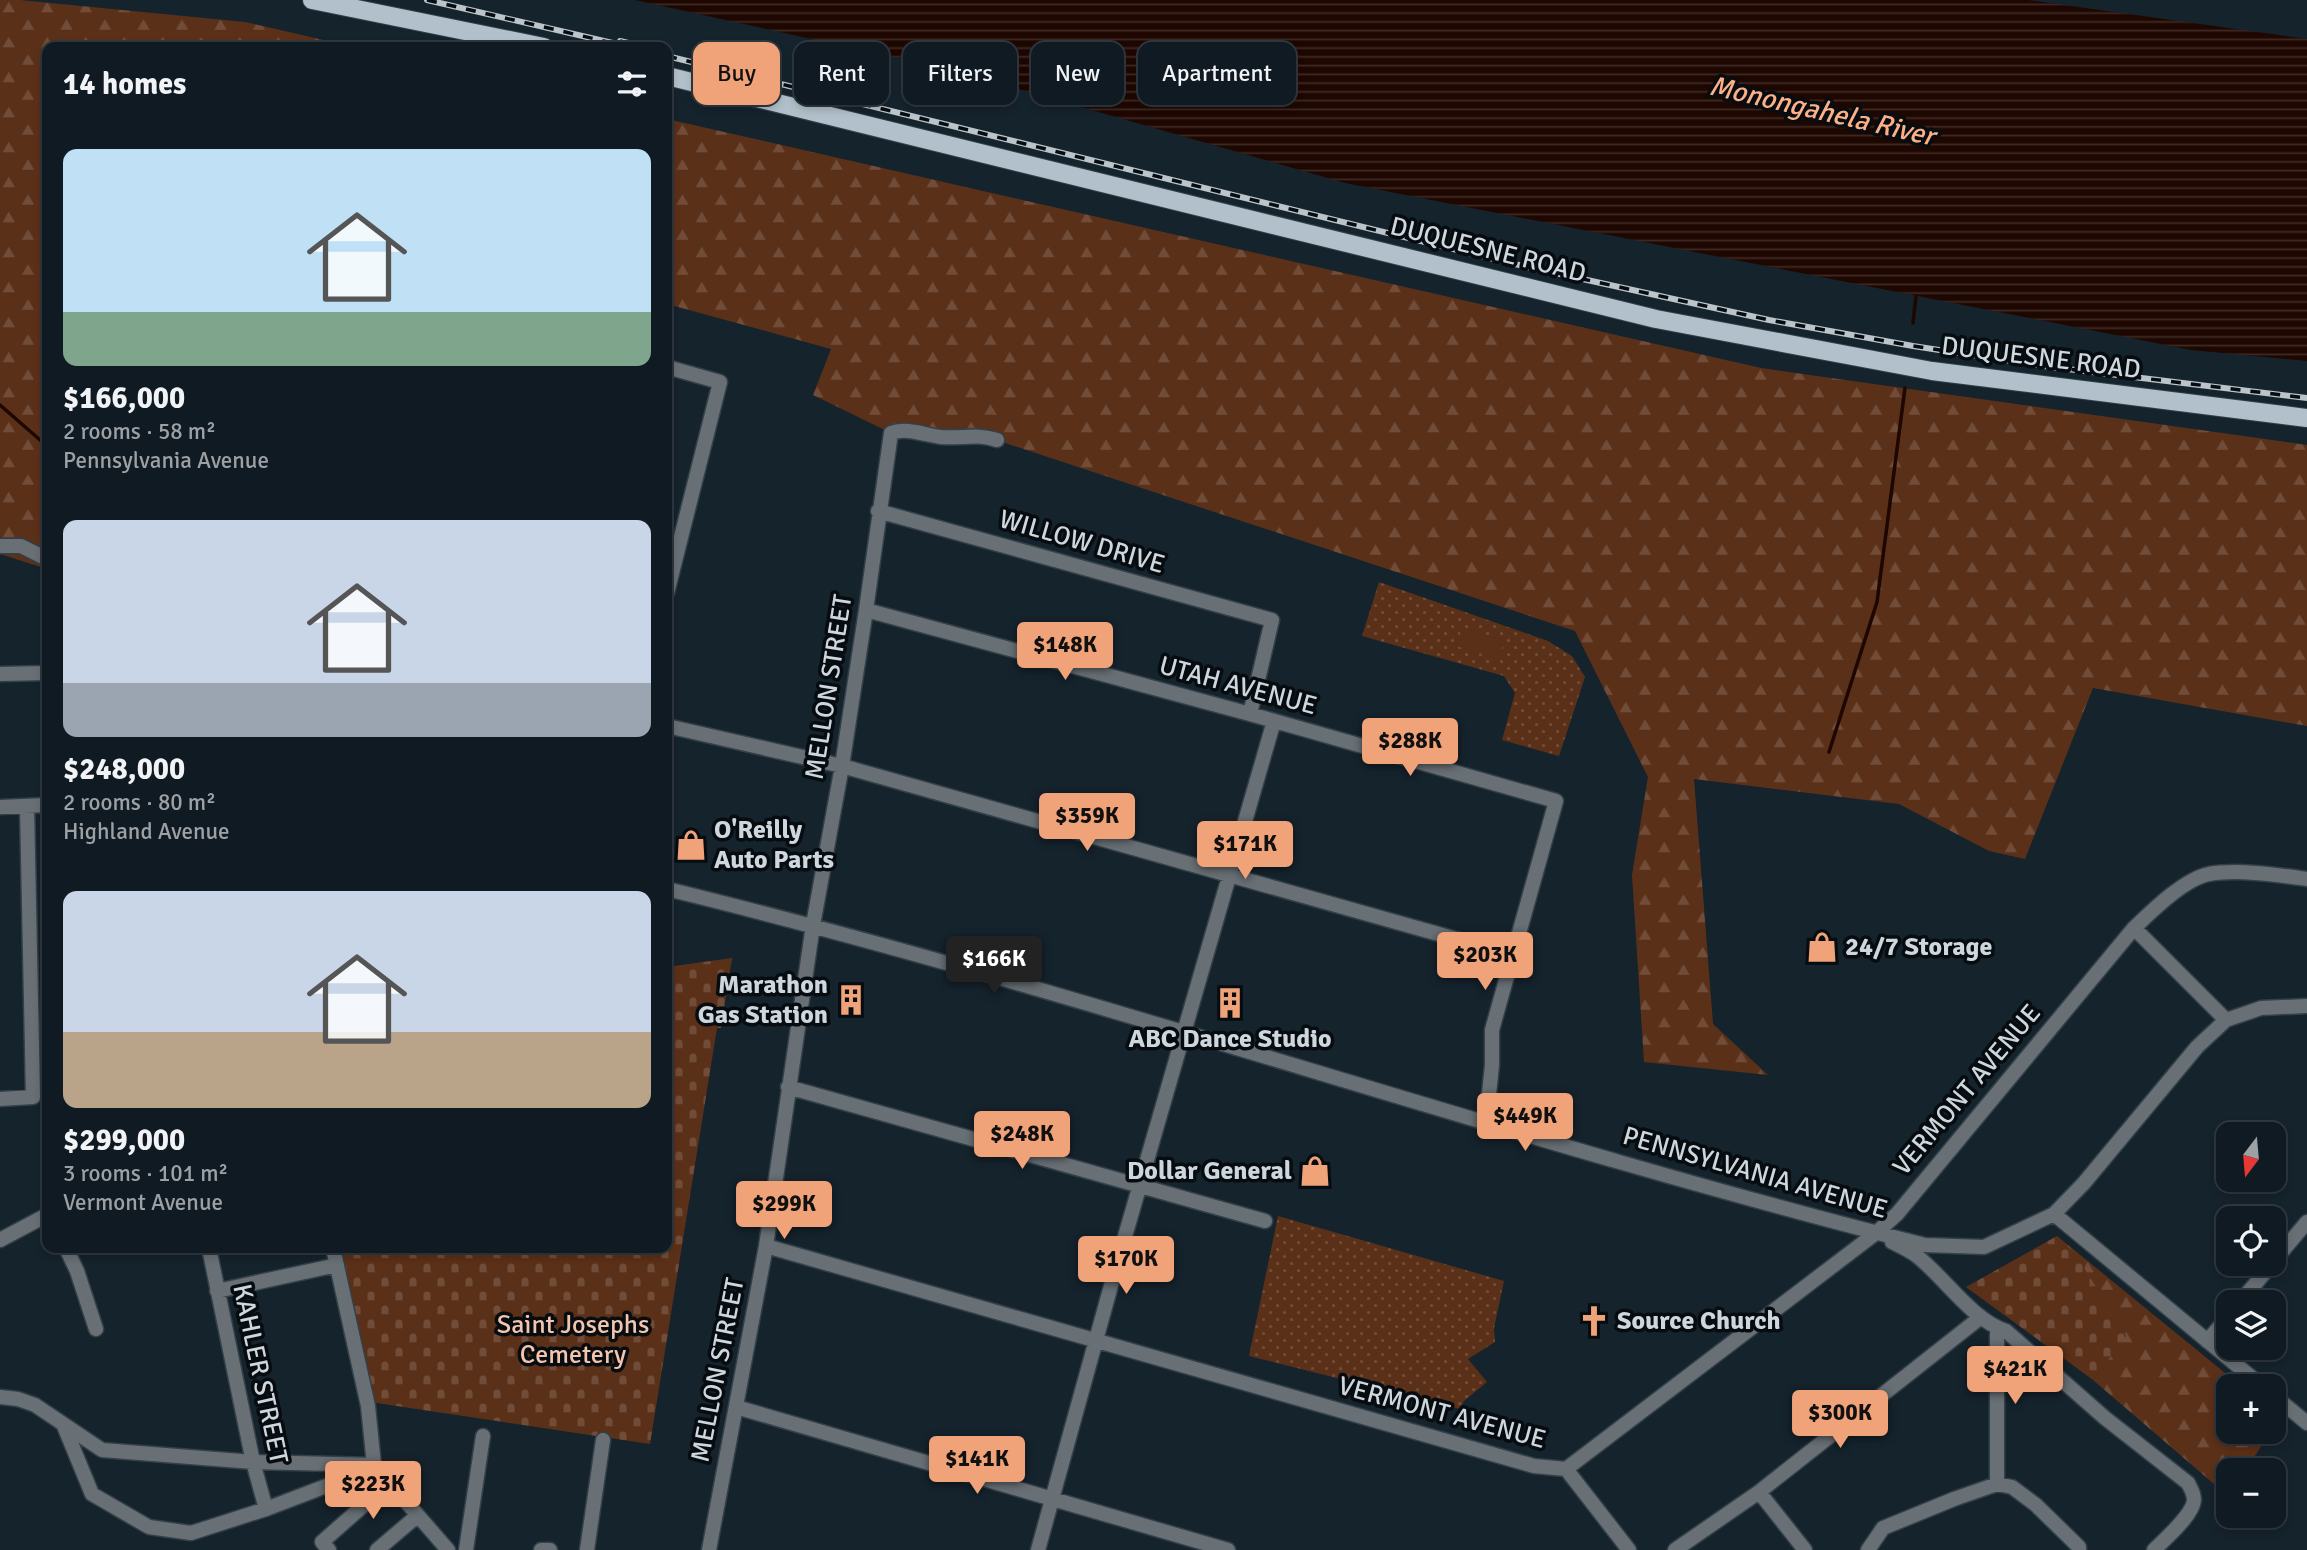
<!DOCTYPE html>
<html lang="en">
<head>
<meta charset="utf-8">
<style>
	body { margin:0; font-family:Signika,sans-serif; background:#1e272f; color:#f1f3f6; height:100vh; display:flex; flex-direction:column; font-size:26px; white-space:nowrap }
	* { box-sizing:border-box; margin:0 }
	p { font-size:23px; color:#9ca1a5 }
	.icon { flex:none; width:38px; height:38px; fill:none; stroke:currentColor; stroke-width:2; stroke-linecap:round; stroke-linejoin:round }
	.map { position:relative; flex:1; overflow:hidden }
	.drawer { position:absolute; left:42px; top:42px; width:630px; height:1211px; display:flex; flex-direction:column; background:#101a22; border-radius:14px; box-shadow:0 4px 10px #0003,0 0 0 2px #303840 }
	.drawer>* { flex:none }
	.hud { position:absolute; left:693px; top:42px; width:665px; height:63px; display:flex; gap:14px }
	.needle { width:46px; rotate:196deg }
	.fabs { position:absolute; left:2216px; top:1122px; display:grid; gap:14px }
	.fabs a { display:grid; place-items:center; width:70px; height:70px; border-radius:14px; background:#101a22; box-shadow:0 4px 10px #0003,0 0 0 2px #303840; font-size:35px }
	.price { position:absolute; translate:-50% -60px; padding:0 16px; border-radius:7px; background:#f0a279; color:#111; font-size:23px; line-height:46px; filter:drop-shadow(0 2px 4px #0008) }
	.price::after { content:''; position:absolute; left:50%; top:42px; width:21px; height:16px; margin-left:-10px; background:inherit; clip-path:polygon(0 0,100% 0,50% 100%) }
	.price.current { background:#222; color:#fff }
	ul { padding:0; list-style:none }
	li { display:grid; align-content:center; gap:14px; height:371px; padding:0 21px }
	li span { display:grid; place-items:center; height:217px; border-radius:14px; color:#555 }
	li>.icon { margin-inline-start:auto }
	span .icon { width:126px; height:126px; fill:#fffc; stroke-width:1 }
	li b { font-size:30px }
	h2 { display:flex; justify-content:space-between; align-items:center; height:84px; padding:0 21px; font-size:30px }
	.pill { padding:0 24px; border-radius:14px; background:#101a22; box-shadow:0 4px 10px #0003,0 0 0 2px #303840; font-size:24px; line-height:63px }
	.pill.current { background:#f0a279; color:#111 }
	.map>svg:first-child { display:block }
	.forest { fill:url(#forest-firs) }
	.cemetery { fill:url(#cemetery-stones) }
	.park { fill:url(#park-dots) }
	.pitch { fill:#5b3018 }
	.water { fill:url(#water-rules) }
	.lines { fill:none; stroke-linecap:round; stroke-linejoin:round }
	.stream { stroke:#1e0700; stroke-width:3.5 }
	.minor-casing { stroke:#334049; stroke-width:17 }
	.major-casing { stroke:#334049; stroke-width:20 }
	.minor { stroke:#697075; stroke-width:14 }
	.major { stroke:#b1c0ca; stroke-width:18 }
	.rail-casing { stroke:#bac4ca; stroke-width:6 }
	.rail { stroke:#060c10; stroke-width:3.5; stroke-dasharray:10; stroke-linecap:butt }
	.labels { text-anchor:middle; dominant-baseline:central; stroke-width:7; stroke-linejoin:round; paint-order:stroke }
	.street-label { font-size:26px; fill:#ced7dd; stroke:#060c10 }
	.poi-label { font-size:26px; font-weight:bold; fill:#ced7dd; stroke:#060c10; text-anchor:start }
	.park-label { font-size:26px; fill:#f4c5ac; stroke:#060c10 }
	.water-label { font-size:28px; font-style:italic; fill:#fdaf85; stroke:#060c10 }
</style>
</head>
<body>
<div class="map">
<svg width="2307" height="1550" viewBox="0 0 2307 1550">
	<defs>
		<pattern id="forest-firs" width="22" height="20" patternUnits="userSpaceOnUse" patternTransform="scale(1.75)"><rect width="22" height="20" fill="#5b3018"/><path d="M5 1l3.5 6h-7zM16 11l3.5 6h-7z" fill="#714d39"/></pattern>
		<pattern id="cemetery-stones" width="16" height="16" patternUnits="userSpaceOnUse" patternTransform="scale(1.75)"><rect width="16" height="16" fill="#5b3018"/><path d="M2 7V4a2 2 0 0 1 4 0v3zM10 15v-3a2 2 0 0 1 4 0v3z" fill="#714d39"/></pattern>
		<pattern id="park-dots" width="8" height="8" patternUnits="userSpaceOnUse" patternTransform="scale(1.75)"><rect width="8" height="8" fill="#5b3018"/><path d="M2 2h.1M6 6h.1" fill="none" stroke="#714d39" stroke-width="1.8" stroke-linecap="round"/></pattern>
		<pattern id="water-rules" width="6" height="5" patternUnits="userSpaceOnUse" patternTransform="scale(1.75)"><rect width="6" height="5" fill="#1e0700"/><path d="M0 2.5h6" fill="none" stroke="#3e2a25"/></pattern>
	</defs>
	<rect width="100%" height="100%" fill="#15232d"/>
	<path class="forest" d="M0 0H20L245 22 354 47H47V569L0 554Z
		M667 119 1761 368 2307 445V726L2093 688 2025 859 1989 851 1899 804 1694 779 1713 1024 1768 1075 1644 1062 1632 875 1648 777 1575 631 987 437 891 433 813 395 831 349 667 304Z
		M2057 1236 2241 1386H2228V1432H2270L2246 1470H2228V1496L2093 1380 2125 1336Z"/>
	<path class="cemetery" d="M732 958 721 1028H717L650 1444 370 1402 341 1248H667V967Z
		M2057 1236 2075 1253 2126 1336 2093 1380 1966 1287Z"/>
	<path class="park" d="M1379 582 1548 641 1572 656 1585 677 1559 756 1502 740 1515 693 1504 676 1362 636Z
		M1278 1216 1504 1281 1494 1328 1495 1342 1468 1359 1487 1382 1464 1401 1460 1409 1249 1356Z"/>
	<path class="pitch" d="M1462 628 1504 641 1499 659 1456 646Z"/>
	<path class="water" d="M635 0H2028L2307 39V361L2191 350 1345 183 956 71Z"/>
	<g class="lines">
		<path class="stream" d="M1913 323 1916 296
			M0 405 47 446
			M1829 752 1877 602 1905 388"/>
		<defs>
			<path id="minor" d="M667 367 720 382 667 593
				M878 511 1272 620 1250 714
				M0 546H21L47 559
				M866 610 1250 714 1556 801 1492 1030V1065L1486 1123
				M0 674 47 673
				M667 726 842 766 1513 955
				M0 807 47 805
				M667 889C1090 992 1502 1139 1925 1245L1984 1247 2054 1214 2084 1183 2197 1047 2226 1020 2261 1008 2307 1006
				M2134 928 2226 1020
				M788 1087 1265 1221
				M0 1099 33 1097 27 806
				M2054 1214 2262 1386
				M0 1240 47 1215
				M1892 1242C1900 1246 1909 1250 1917 1256 1945 1278 1972 1320 2006 1331L2105 1418 2188 1483C2191 1489 2194 1493 2194 1500 2193 1515 2165 1539 2154 1550
				M766 1246 1534 1466 1566 1469 1876 1233 1897 1214 2134 928C2152 911 2184 879 2209 874 2238 869 2278 875 2307 879
				M66 1248 77 1271 96 1329
				M209 1248 253 1462 266 1509
				M333 1248 368 1406 374 1465 448 1550
				M2273 1262 2307 1222
				M217 1291 337 1265
				M2240 1302 2272 1264
				M1997 1328V1484
				M2207 1341 2228 1317
				M2273 1395 2307 1423
				M0 1397 18 1399 35 1405 102 1450 253 1462 374 1465
				M736 1407 1228 1550
				M64 1426 92 1494 149 1527 191 1533 266 1509 355 1475 373 1466
				M1566 1469 1629 1550
				M1759 1492 1805 1550
				M329 1550 322 1542 389 1483
				M377 1550 417 1516
				M466 1550 483 1436
				M541 1550H550
				M587 1550 603 1440
				M709 1550 766 1246 813 925 842 766 866 610 891 433C906 427 925 435 941 437 961 439 976 433 997 440
				M1038 1550 1117 1264 1274 721
				M1675 1550 1759 1492 1981 1317
				M1868 1550 1883 1528 1954 1499 1997 1484 2012 1487 2036 1505 2079 1547V1550"/>
			<path id="major" d="M312 0 544 47
				M667 76 1656 319 1932 371 2307 418"/>
		</defs>
		<use href="#minor" class="minor-casing"/>
		<use href="#major" class="major-casing"/>
		<use href="#minor" class="minor"/>
		<use href="#major" class="major"/>
		<defs>
			<path id="rail" d="M427 0 630 47
				M620 41 645 47
				M667 56 1510 263 1769 320 1913 346 2051 367 2307 398"/>
		</defs>
		<use href="#rail" class="rail-casing"/>
		<use href="#rail" class="rail"/>
	</g>
	<defs>
		<symbol id="shop-bare" viewBox="-9 -9 18 18"><path d="M-5-2.5h2.3a2.7 3.5 0 0 1 5.4 0H5L5.5 6h-11ZM-1.5-2.5h3a1.5 2.3 0 0 0-3 0Z" fill="#f0a279" stroke="#060c10" stroke-width="2.5" paint-order="stroke"/></symbol>
		<symbol id="building-bare" viewBox="-9 -9 18 18"><path d="M-4-6H4V6H1V3H-1V6H-4ZM-2.5-4.3h1.7v1.8h-1.7ZM.8-4.3h1.7v1.8H.8ZM-2.5-1h1.7V.8h-1.7ZM.8-1h1.7V.8H.8Z" fill="#f0a279" stroke="#060c10" stroke-width="2.5" paint-order="stroke"/></symbol>
		<symbol id="church-bare" viewBox="-9 -9 18 18"><path d="M-1.2-6h2.4v3.5h3.3v2.4h-3.3V6h-2.4V-.1h-3.3v-2.4h3.3Z" fill="#f0a279" stroke="#060c10" stroke-width="2.5" paint-order="stroke"/></symbol>
	</defs>
	<g fill-rule="evenodd">
		<use href="#shop-bare" x="669" y="823" width="44" height="44"/>
		<use href="#shop-bare" x="1800" y="925" width="44" height="44"/>
		<use href="#building-bare" x="829" y="978" width="44" height="44"/>
		<use href="#building-bare" x="1208" y="981" width="44" height="44"/>
		<use href="#shop-bare" x="1293" y="1149" width="44" height="44"/>
		<use href="#church-bare" x="1572" y="1299" width="44" height="44"/>
	</g>
	<g class="labels">
		<g class="street-label">
			<text transform="translate(1488 250) rotate(14)">DUQUESNE ROAD</text>
			<text transform="translate(2041 358) rotate(7)">DUQUESNE ROAD</text>
			<text transform="translate(1082 542) rotate(16)">WILLOW DRIVE</text>
			<text transform="translate(1238 686) rotate(15)">UTAH AVENUE</text>
			<text transform="translate(829 687) rotate(-81)">MELLON STREET</text>
			<text transform="translate(1967 1090) rotate(-50)">VERMONT AVENUE</text>
			<text transform="translate(1755 1173) rotate(16)">PENNSYLVANIA AVENUE</text>
			<text transform="translate(718 1370) rotate(-79)">MELLON STREET</text>
			<text transform="translate(260 1374) rotate(78)">KAHLER STREET</text>
			<text transform="translate(1442 1413) rotate(15)">VERMONT AVENUE</text>
		</g>
		<g class="poi-label">
			<text x="714" y="830">O'Reilly<tspan x="714" dy="30">Auto Parts</tspan></text>
			<text x="1845" y="947">24/7 Storage</text>
			<text x="828" y="985" text-anchor="end">Marathon<tspan x="828" dy="30">Gas Station</tspan></text>
			<text x="1230" y="1039" text-anchor="middle">ABC Dance Studio</text>
			<text x="1292" y="1171" text-anchor="end">Dollar General</text>
			<text x="1617" y="1321">Source Church</text>
		</g>
		<g class="park-label">
			<text x="573" y="1325">Saint Josephs<tspan x="573" dy="30">Cemetery</tspan></text>
		</g>
		<g class="water-label">
			<text transform="translate(1822 111) rotate(13)">Monongahela River</text>
		</g>
	</g>
</svg>
<div class="fabs">
<a><svg class="needle" viewBox="-14 -14 28 28"><path d="M0-13l5 13h-10z" fill="#e53935"/><path d="M0 13l5-13h-10z" fill="#9ca1a5"/></svg></a>
<a><svg class="icon" aria-label="locate" viewBox="0 0 24 24"><circle cx="12" cy="12" r="6"/><path d="M12 2v4M12 18v4M2 12h4M18 12h4"/></svg></a>
<a><svg class="icon" aria-label="layers" viewBox="0 0 24 24"><path d="M12 4l9 5-9 5-9-5zM3 14l9 5 9-5"/></svg></a>
<a>+</a>
<a>−</a>
</div>
<b class="price" style="left:1065px;top:682px">$148K</b>
<b class="price" style="left:1410px;top:778px">$288K</b>
<b class="price" style="left:1087px;top:853px">$359K</b>
<b class="price" style="left:1245px;top:881px">$171K</b>
<b class="price" style="left:1485px;top:992px">$203K</b>
<b class="price current" style="left:994px;top:996px">$166K</b>
<b class="price" style="left:1525px;top:1153px">$449K</b>
<b class="price" style="left:1022px;top:1171px">$248K</b>
<b class="price" style="left:784px;top:1241px">$299K</b>
<b class="price" style="left:1126px;top:1296px">$170K</b>
<b class="price" style="left:2015px;top:1406px">$421K</b>
<b class="price" style="left:1840px;top:1450px">$300K</b>
<b class="price" style="left:977px;top:1496px">$141K</b>
<b class="price" style="left:373px;top:1521px">$223K</b>
<div class="hud">
<a class="pill current">Buy</a>
<a class="pill">Rent</a>
<a class="pill">Filters</a>
<a class="pill">New</a>
<a class="pill">Apartment</a>
</div>
<section class="drawer">
<h2>14 homes<svg class="icon" aria-label="filters" viewBox="0 0 24 24"><path d="M4 7h16M4 17h16"/><circle cx="9" cy="7" r="2"/><circle cx="15" cy="17" r="2"/></svg></h2>
<ul>
<li><span style="background:linear-gradient(#bfe0f5 75%,#7fa58c 0)"><svg class="icon" aria-label="home" viewBox="0 0 24 24"><path d="M3 11l9-7 9 7M6 9v11h12V9"/></svg></span><div><b>$166,000</b><p>2 rooms · 58 m²</p><p>Pennsylvania Avenue</p></div></li>
<li><span style="background:linear-gradient(#c9d6e8 75%,#9aa5b1 0)"><svg class="icon" aria-label="home" viewBox="0 0 24 24"><path d="M3 11l9-7 9 7M6 9v11h12V9"/></svg></span><div><b>$248,000</b><p>2 rooms · 80 m²</p><p>Highland Avenue</p></div></li>
<li><span style="background:linear-gradient(#c9d6e8 65%,#b9a48a 0)"><svg class="icon" aria-label="home" viewBox="0 0 24 24"><path d="M3 11l9-7 9 7M6 9v11h12V9"/></svg></span><div><b>$299,000</b><p>3 rooms · 101 m²</p><p>Vermont Avenue</p></div></li>
</ul>
</section>
</div>
</body>
</html>
